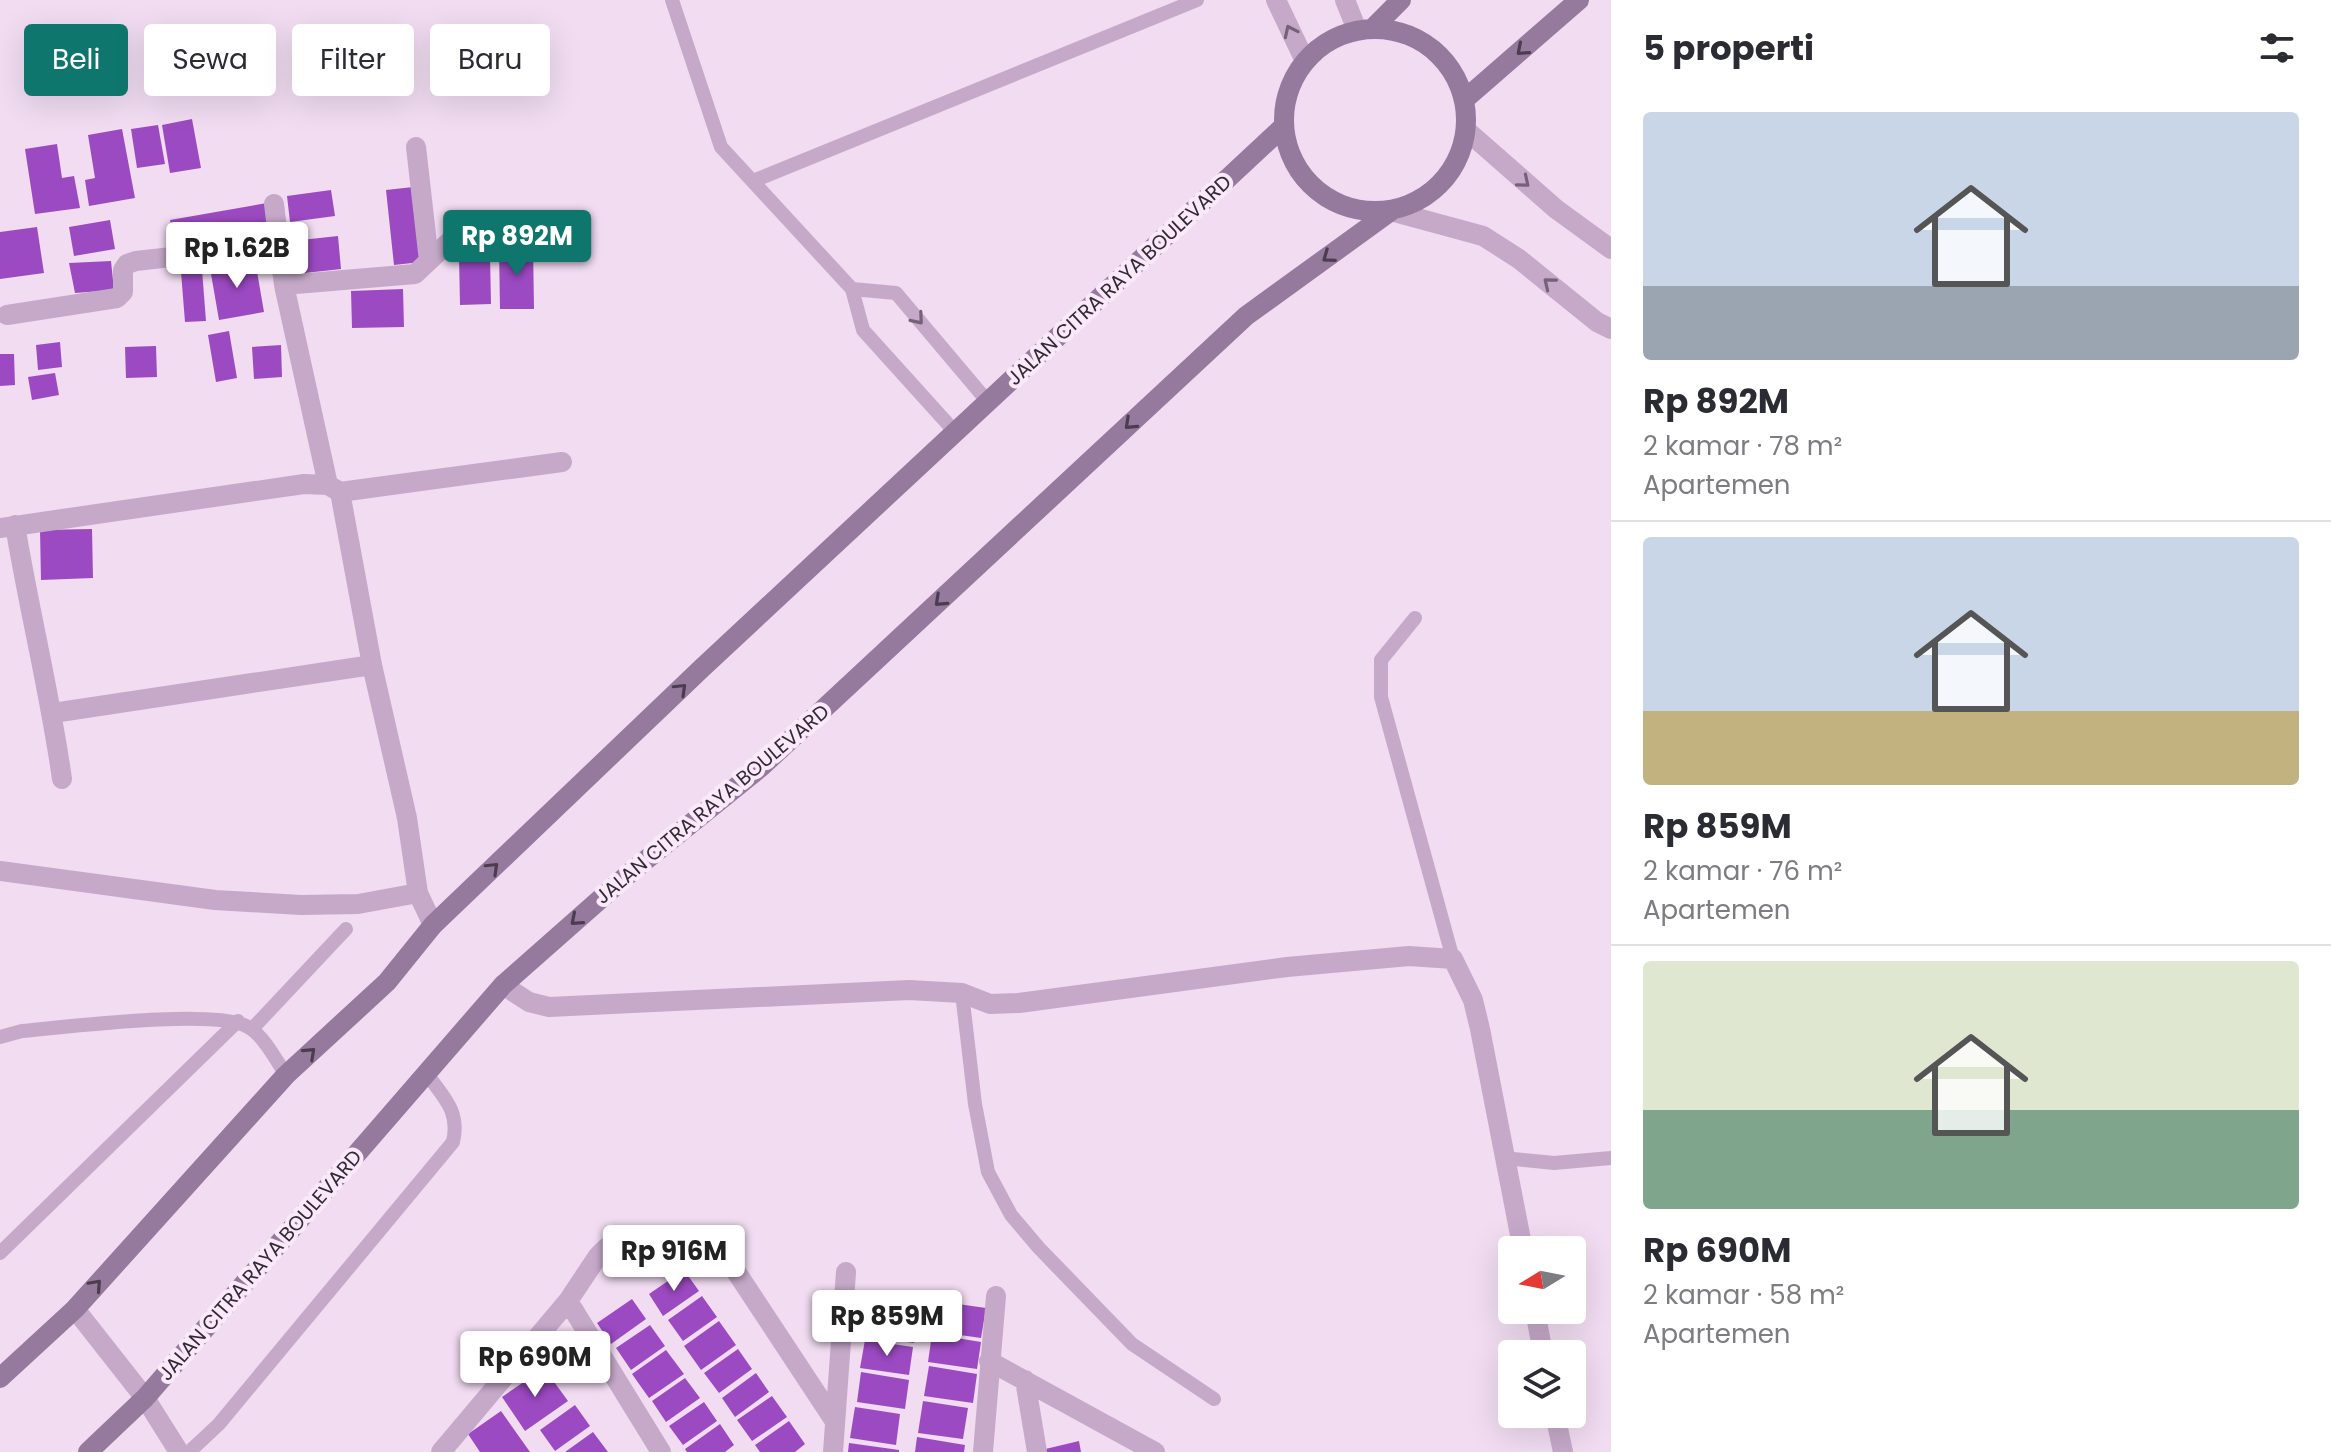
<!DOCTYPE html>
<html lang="id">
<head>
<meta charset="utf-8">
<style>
	body { margin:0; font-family:Poppins,sans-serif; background:#f2f2f3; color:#2b2b33; height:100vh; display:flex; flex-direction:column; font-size:30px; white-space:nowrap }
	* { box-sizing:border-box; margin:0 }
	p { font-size:26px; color:#7c7c81 }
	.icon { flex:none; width:44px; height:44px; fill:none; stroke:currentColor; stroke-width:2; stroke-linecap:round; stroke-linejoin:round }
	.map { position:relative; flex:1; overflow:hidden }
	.panel { display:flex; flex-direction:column; background:#fff; width:720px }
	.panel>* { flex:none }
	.top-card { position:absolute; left:24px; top:24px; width:760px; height:72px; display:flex; gap:16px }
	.needle { width:52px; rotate:260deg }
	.tools { position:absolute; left:1498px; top:1236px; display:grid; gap:16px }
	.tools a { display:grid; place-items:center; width:88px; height:88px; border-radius:8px; background:#fff; box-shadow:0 8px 32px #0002; font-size:40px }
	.price { position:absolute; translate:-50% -68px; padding:0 18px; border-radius:8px; background:#fff; color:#222; font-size:26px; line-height:52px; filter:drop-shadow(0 2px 4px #0008) }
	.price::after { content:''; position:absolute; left:50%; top:48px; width:24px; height:18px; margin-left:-12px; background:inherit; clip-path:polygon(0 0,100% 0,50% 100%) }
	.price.current { background:#0f766e; color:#fff }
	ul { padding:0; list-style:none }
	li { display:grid; align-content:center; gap:16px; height:424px; padding:0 32px }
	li+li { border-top:2px solid #e1e1e2 }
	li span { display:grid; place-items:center; height:248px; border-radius:8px; color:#555 }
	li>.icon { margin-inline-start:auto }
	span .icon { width:144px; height:144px; fill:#fffc; stroke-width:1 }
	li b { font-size:34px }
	h2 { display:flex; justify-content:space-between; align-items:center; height:96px; padding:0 32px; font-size:34px }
	.chip { padding:0 28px; border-radius:8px; background:#fff; box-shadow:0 8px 32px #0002; font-size:28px; line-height:72px }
	.chip.current { background:#0f766e; color:#fff }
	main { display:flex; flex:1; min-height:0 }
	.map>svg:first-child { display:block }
	.building { fill:#9c4ac2 }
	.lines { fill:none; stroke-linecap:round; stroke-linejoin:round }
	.service { stroke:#c6a9c9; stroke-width:14 }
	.minor { stroke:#c6a9c9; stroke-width:20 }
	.tertiary { stroke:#c6a9c9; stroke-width:20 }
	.secondary { stroke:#967a9d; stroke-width:20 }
	.oneway { stroke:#756278 }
	.oneway2 { stroke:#4c3c50 }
	.labels { text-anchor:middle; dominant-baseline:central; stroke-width:8; stroke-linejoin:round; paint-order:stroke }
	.street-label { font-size:20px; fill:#332836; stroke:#f9e9f9 }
</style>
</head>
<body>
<main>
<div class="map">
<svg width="1611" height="1452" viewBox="0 0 1611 1452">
	<rect width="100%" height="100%" fill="#f1dcf1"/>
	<path class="building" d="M192 119 201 168 170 173 162 125Z
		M158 125 165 164 137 168 131 129Z
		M122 129 135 198 89 206 85 180 95 178 88 135Z
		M57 144 62 178 74 176 80 208 35 214 25 149Z
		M413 187 421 262 394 265 386 190Z
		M331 190 335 216 290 222 287 196Z
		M267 203 272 233 176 249 170 220Z
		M110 220 115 249 74 256 69 227Z
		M37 227 44 273 0 279V232Z
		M338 236 341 269 305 273 301 240Z
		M533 246 534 309H500L499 247Z
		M459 256H490L491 304 460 305Z
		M255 260 264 312 219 320 210 268Z
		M111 261 114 290 75 293 69 263Z
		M202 270 206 321 185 322 181 272Z
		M403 289 404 327 352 328 351 291Z
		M229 331 237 378 216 382 208 335Z
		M60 342 62 367 38 370 36 345Z
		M281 345 282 377 254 379 252 347Z
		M156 346 157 377 126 378 125 347Z
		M0 354H14L15 385 0 386Z
		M55 373 59 395 32 400 28 377Z
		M92 529 93 578 41 580 40 530Z
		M684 1270 699 1291 663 1316 649 1294Z
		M702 1296 717 1317 683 1341 668 1320Z
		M632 1299 646 1319 611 1344 597 1323Z
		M937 1301 986 1308 981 1338 932 1331Z
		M869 1306 919 1314 914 1343 865 1336Z
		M719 1321 736 1345 701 1370 684 1346Z
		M650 1325 665 1346 631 1370 616 1348Z
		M932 1334 981 1342 977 1369 928 1362Z
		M865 1340 913 1347 909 1375 860 1368Z
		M738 1349 752 1369 719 1393 704 1373Z
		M666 1350 684 1374 649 1398 632 1374Z
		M929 1366 977 1374 973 1403 924 1396Z
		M544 1368 568 1401 525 1431 502 1397Z
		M861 1372 909 1380 905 1409 857 1402Z
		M756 1373 769 1392 735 1417 722 1398Z
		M685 1378 700 1398 666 1422 652 1401Z
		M772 1396 787 1417 752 1441 737 1420Z
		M923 1401 968 1408 963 1439 918 1433Z
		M704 1402 717 1421 683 1445 669 1426Z
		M575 1405 590 1426 555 1451 540 1430Z
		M855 1407 900 1414 896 1445 850 1438Z
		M501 1411 530 1452H480L468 1434Z
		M789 1421 805 1444 795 1452H760L755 1445Z
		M720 1424 734 1445 725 1452H687L685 1449Z
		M593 1432 608 1452H565Z
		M917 1437 965 1445 964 1452H915Z
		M1079 1441 1081 1452H1038L1037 1451Z
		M849 1443 899 1450V1452H848Z"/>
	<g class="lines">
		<path class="service" d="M672 0 721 147 852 289 863 330 956 433
			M753 181 1197 0
			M852 289 896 293 988 402
			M1415 618 1381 660V697L1453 959
			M962 993 975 1104 988 1172 1011 1215 1039 1248 1132 1344 1214 1399
			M252 1029 346 929
			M0 1037 22 1031C66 1027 217 1008 248 1027 264 1036 276 1060 286 1075
			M1504 1158 1554 1163 1611 1158
			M0 1253 238 1021
			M189 1452 219 1424 453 1142C460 1111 444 1098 427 1074"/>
		<path class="minor" d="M416 147 429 261
			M274 204 284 285 328 485
			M284 285 415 274 450 241 477 228 507 222
			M7 315 117 298 123 292V270L127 264 136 261 278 245
			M340 492 372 665 407 818 418 893 433 925
			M15 525C29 610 50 693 62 779
			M0 528 304 484 328 485 340 492 562 462
			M53 713 372 665
			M0 871 215 900 301 905 358 904 418 893
			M503 985 529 1002 549 1007 909 990 962 993 990 1004 1019 1003 1287 967 1409 956 1453 959 1473 1000 1480 1029 1523 1250
			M568 1301 661 1452
			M75 1309 145 1398 179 1452
			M1535 1310 1543 1354
			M989 1361 1155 1452
			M1025 1380 1037 1452
			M1555 1414 1563 1452
			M441 1452 568 1301 598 1256 606 1248 631 1246 665 1254 710 1253 725 1258 737 1273 834 1420
			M833 1452 846 1272
			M983 1452 996 1296"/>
		<path class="tertiary" d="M1276 0 1305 61
			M1345 0 1357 30
			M1466 130 1556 209 1611 249
			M1391 211 1483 236 1519 259 1597 322 1611 329"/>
		<path class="secondary" d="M1373 28 1401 0
			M1284 120a91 91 0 1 1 182 0a91 91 0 1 1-182 0Z
			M1464 100 1579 0
			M0 1378 75 1309 286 1075 387 982 433 925 702 668 1284 126
			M88 1452 145 1398 503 985 631 872 761 767 1246 316 1391 211"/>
	</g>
	<defs><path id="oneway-chevron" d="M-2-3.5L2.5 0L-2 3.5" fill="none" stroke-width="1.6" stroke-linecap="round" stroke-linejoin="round" transform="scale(2)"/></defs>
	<g class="oneway">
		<use href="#oneway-chevron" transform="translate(1290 31) rotate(-115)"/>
		<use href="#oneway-chevron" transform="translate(1524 182) rotate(40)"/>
		<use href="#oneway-chevron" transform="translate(1549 283) rotate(-141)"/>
		<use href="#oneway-chevron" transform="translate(918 319) rotate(50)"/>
	</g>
	<g class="oneway2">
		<use href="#oneway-chevron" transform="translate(1522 50) rotate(139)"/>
		<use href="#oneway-chevron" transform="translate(1328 257) rotate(144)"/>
		<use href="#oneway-chevron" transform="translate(1130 424) rotate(137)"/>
		<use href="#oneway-chevron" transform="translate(940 601) rotate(137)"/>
		<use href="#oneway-chevron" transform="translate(681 689) rotate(-44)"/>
		<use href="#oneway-chevron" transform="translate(493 868) rotate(-44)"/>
		<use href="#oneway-chevron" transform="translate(576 920) rotate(139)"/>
		<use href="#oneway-chevron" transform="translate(310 1053) rotate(-43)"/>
		<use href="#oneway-chevron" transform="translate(96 1285) rotate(-48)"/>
	</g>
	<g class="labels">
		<g class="street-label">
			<text transform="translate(1119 280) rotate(-43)">JALAN CITRA RAYA BOULEVARD</text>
			<text transform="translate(712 804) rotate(-40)">JALAN CITRA RAYA BOULEVARD</text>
			<text transform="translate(260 1265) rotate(-49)">JALAN CITRA RAYA BOULEVARD</text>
		</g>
	</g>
</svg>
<div class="tools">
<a><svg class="needle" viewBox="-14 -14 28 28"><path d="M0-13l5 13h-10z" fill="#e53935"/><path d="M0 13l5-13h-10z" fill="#7c7c81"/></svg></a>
<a><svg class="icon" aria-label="layers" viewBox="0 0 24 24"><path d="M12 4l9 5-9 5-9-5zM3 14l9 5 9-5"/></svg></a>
</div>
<b class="price current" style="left:517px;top:278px">Rp 892M</b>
<b class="price" style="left:237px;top:290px">Rp 1.62B</b>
<b class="price" style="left:674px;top:1293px">Rp 916M</b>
<b class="price" style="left:887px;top:1358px">Rp 859M</b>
<b class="price" style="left:535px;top:1399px">Rp 690M</b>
<div class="top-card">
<a class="chip current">Beli</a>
<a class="chip">Sewa</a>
<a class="chip">Filter</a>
<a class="chip">Baru</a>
</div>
</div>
<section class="panel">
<h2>5 properti<svg class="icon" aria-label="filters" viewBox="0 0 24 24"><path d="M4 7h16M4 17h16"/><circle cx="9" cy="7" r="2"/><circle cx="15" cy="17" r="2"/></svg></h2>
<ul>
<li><span style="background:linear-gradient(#c9d6e8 70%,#9aa5b1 0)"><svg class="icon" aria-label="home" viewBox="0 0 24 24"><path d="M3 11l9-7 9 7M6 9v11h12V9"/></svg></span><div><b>Rp 892M</b><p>2 kamar · 78 m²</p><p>Apartemen</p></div></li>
<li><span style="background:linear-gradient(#c9d6e8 70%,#c2b280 0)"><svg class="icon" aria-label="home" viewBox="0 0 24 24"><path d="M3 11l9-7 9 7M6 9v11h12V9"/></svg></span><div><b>Rp 859M</b><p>2 kamar · 76 m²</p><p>Apartemen</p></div></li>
<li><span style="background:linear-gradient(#dfe7d0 60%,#7fa58c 0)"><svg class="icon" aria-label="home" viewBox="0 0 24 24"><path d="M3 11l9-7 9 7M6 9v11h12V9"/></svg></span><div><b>Rp 690M</b><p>2 kamar · 58 m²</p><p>Apartemen</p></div></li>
</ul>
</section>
</main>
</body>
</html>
